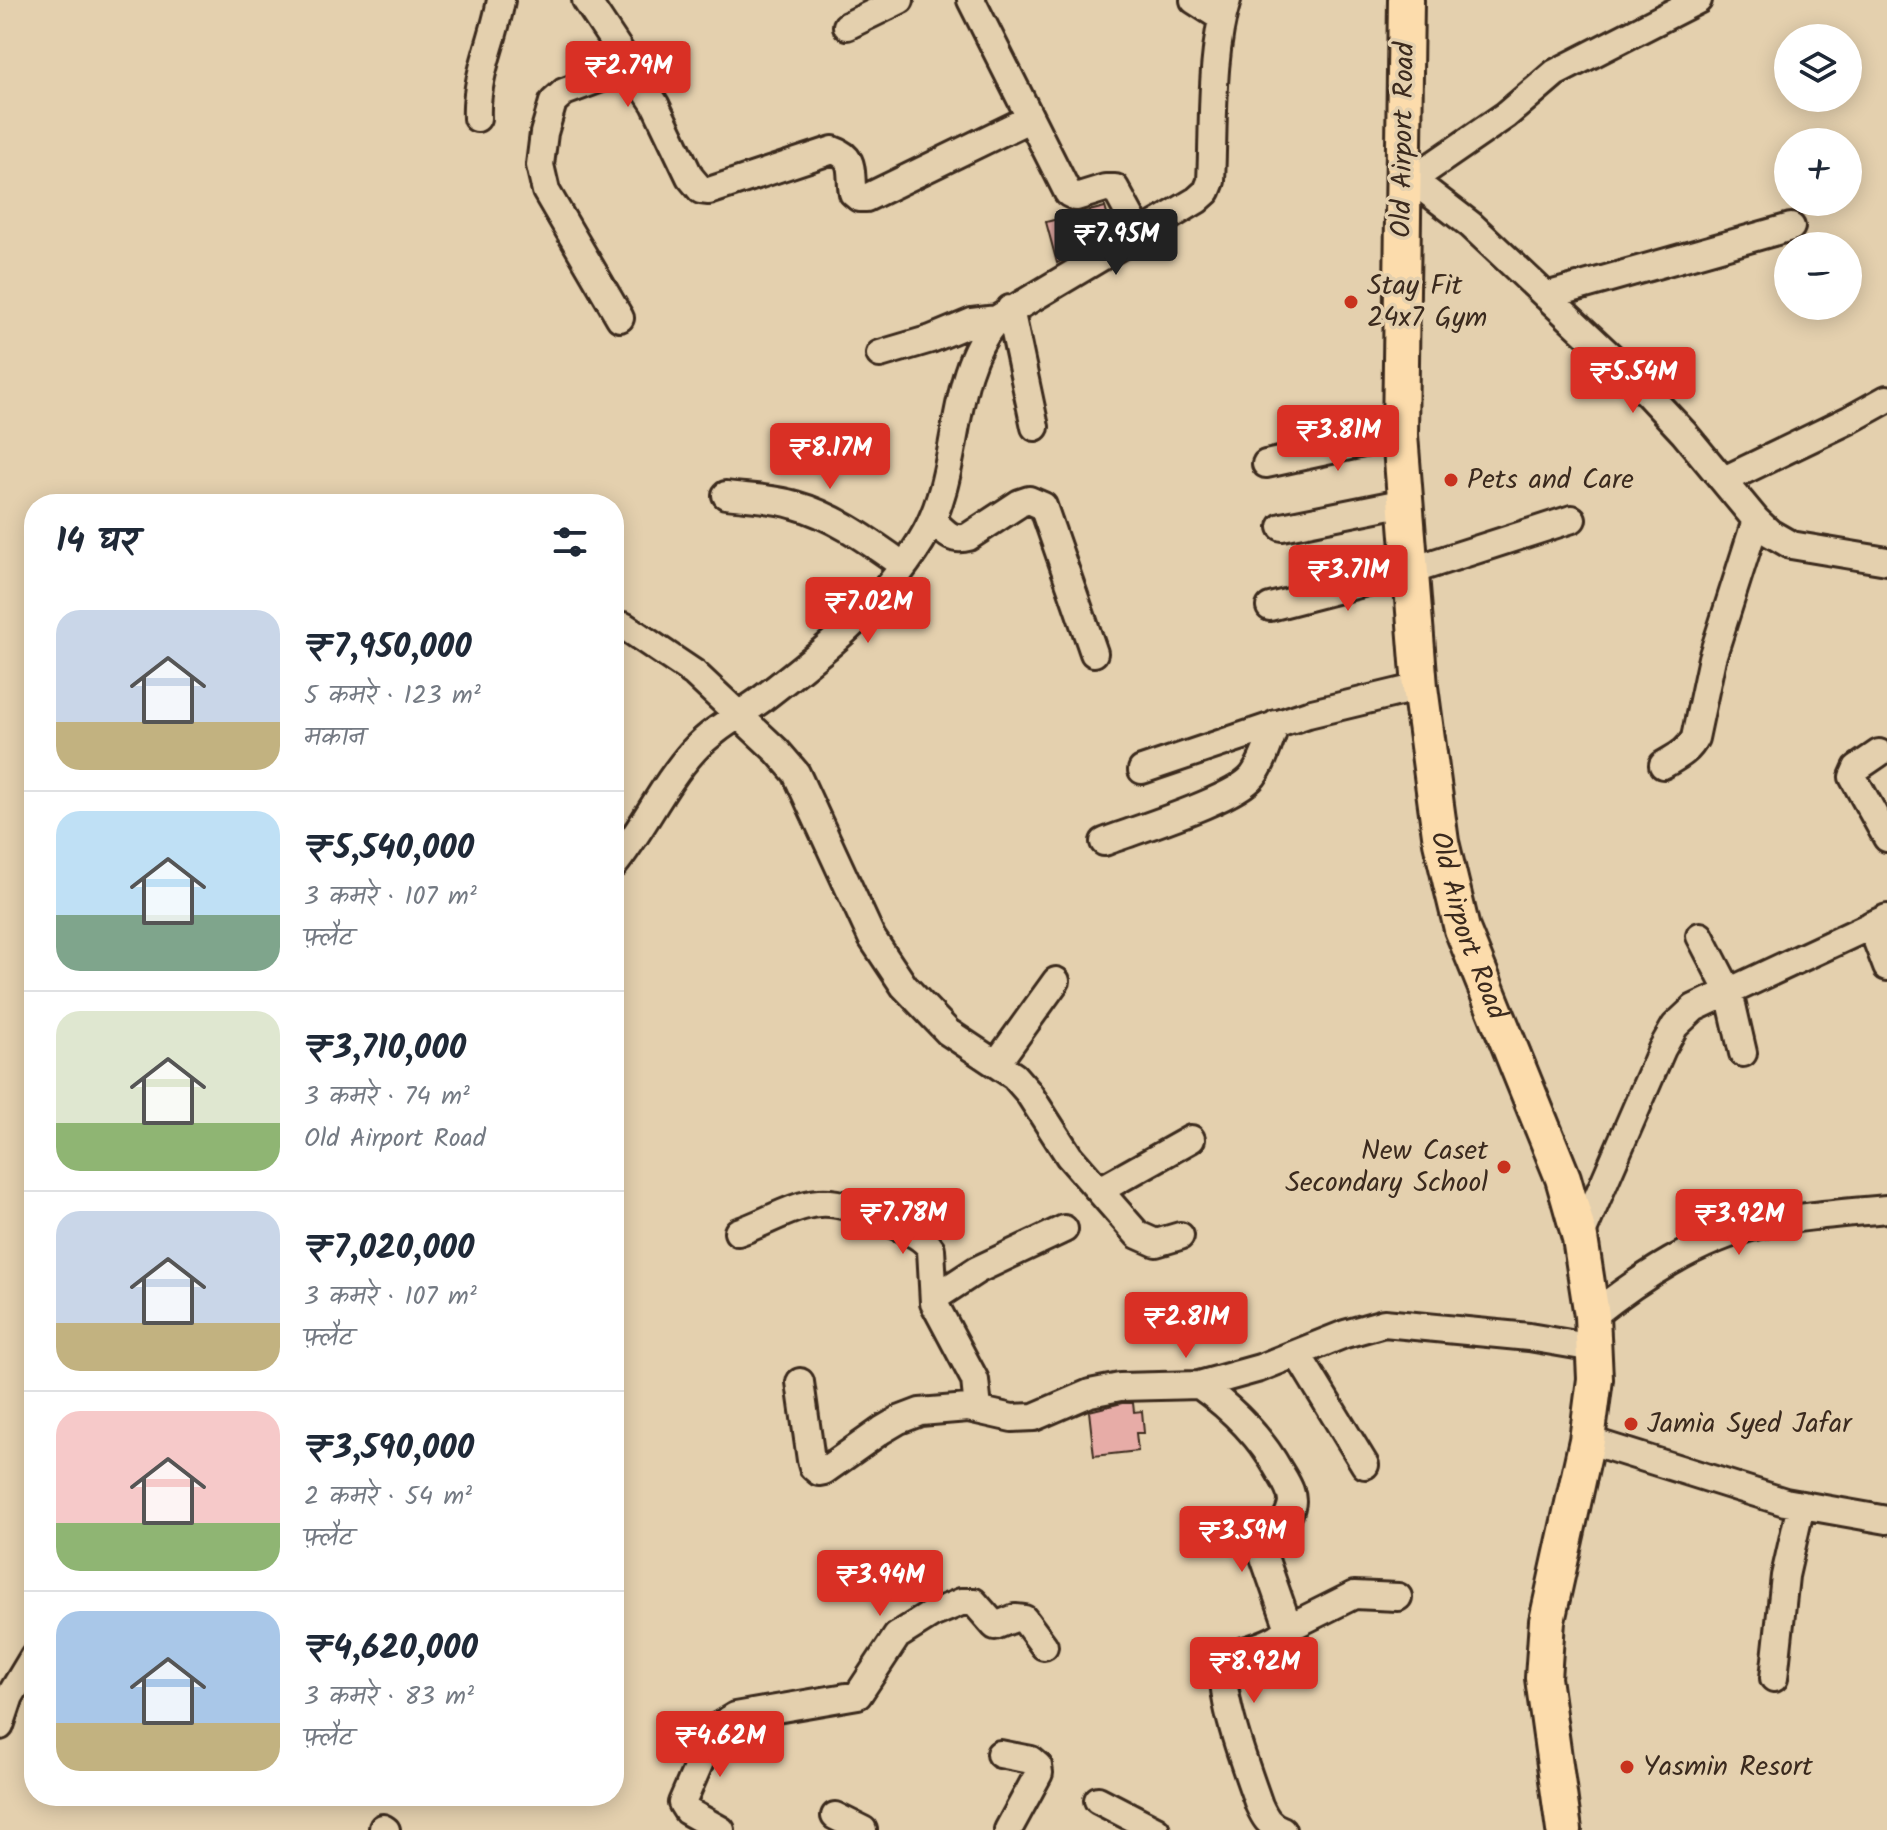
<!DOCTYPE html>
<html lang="hi">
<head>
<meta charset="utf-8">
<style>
	body { margin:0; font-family:Kalam,"Playpen Sans Deva",sans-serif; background:#f6f6f7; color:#1f2937; height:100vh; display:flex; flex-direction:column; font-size:30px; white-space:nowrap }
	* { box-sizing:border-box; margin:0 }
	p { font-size:26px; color:#747a83 }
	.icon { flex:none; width:44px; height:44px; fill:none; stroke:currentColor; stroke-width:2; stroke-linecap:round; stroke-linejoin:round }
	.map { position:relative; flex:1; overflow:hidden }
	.details { position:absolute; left:24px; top:494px; width:600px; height:1312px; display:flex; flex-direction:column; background:#fff; border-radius:32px; box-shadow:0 4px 20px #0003 }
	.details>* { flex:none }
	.controls { position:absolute; left:1774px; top:24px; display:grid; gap:16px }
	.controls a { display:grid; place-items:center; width:88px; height:88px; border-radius:50%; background:#fff; box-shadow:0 4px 20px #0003; font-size:40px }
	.price { position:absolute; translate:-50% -68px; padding:0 18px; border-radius:8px; background:#d93025; color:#fff; font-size:26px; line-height:52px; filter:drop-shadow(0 2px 4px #0008) }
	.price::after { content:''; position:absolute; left:50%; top:48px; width:24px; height:18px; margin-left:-12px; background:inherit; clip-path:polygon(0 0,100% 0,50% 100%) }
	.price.current { background:#222; color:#fff }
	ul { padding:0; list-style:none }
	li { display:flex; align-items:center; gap:24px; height:200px; padding:0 32px }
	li+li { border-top:2px solid #e0e1e3 }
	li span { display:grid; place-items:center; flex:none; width:224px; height:160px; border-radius:24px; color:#555 }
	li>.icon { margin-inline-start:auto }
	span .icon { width:96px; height:96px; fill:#fffc; stroke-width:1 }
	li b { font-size:34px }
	h2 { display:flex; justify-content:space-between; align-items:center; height:96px; padding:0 32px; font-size:34px }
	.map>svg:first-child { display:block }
	.building { fill:#e7aca7; stroke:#3b2a1e; stroke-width:2 }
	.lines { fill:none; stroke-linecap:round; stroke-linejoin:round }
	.minor-casing { stroke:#3b2a1e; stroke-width:32 }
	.major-casing { stroke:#3b2a1e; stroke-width:40 }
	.minor { stroke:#e4d0ae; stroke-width:26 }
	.major { stroke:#fcdcac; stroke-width:34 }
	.poi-dot { fill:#c8321e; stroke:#e4d0ae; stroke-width:3 }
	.labels { text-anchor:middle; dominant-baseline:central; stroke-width:7; stroke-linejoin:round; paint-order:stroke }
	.street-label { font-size:28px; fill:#3b2a1e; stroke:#e4d0ae }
	.poi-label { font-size:28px; fill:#3b2a1e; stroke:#e4d0ae; text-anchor:start }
</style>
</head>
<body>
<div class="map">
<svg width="1887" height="1830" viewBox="0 0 1887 1830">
	<rect width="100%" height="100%" fill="#e4d0ae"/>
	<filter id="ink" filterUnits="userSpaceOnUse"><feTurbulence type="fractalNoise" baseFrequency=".0125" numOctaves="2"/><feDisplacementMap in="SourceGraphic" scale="16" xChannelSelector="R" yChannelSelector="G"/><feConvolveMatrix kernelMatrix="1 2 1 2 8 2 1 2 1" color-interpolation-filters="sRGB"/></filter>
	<g filter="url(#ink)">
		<path class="building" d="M1105 207 1112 232 1057 263 1046 222Z
			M1122 1403H1133L1134 1412 1142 1411 1144 1433H1136L1138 1451 1094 1456 1089 1411Z"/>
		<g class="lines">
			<defs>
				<path id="minor" d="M586 0 655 104 690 177 701 190 709 191 833 150C857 158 849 173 853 193L859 198H866L1029 119
					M971 0 1068 193 1076 197 1105 188H1115L1140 234
					M1194 0 1222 18
					M847 26 900 0
					M477 118C475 76 494 41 501 0
					M1414 181 1471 225 1628 373 1684 433 1756 520 1770 533 1791 545 1887 561
					M1403 186 1506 115 1555 73 1698 0
					M1546 296 1791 227
					M1010 309 1035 427
					M620 318 546 191 540 165 544 133 553 102 564 92 631 67
					M880 354 931 339 972 322 997 319
					M1266 464 1400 435
					M1724 480 1849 420 1887 399
					M726 495C749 498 773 498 795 505 835 516 870 542 904 566
					M932 520C944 531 951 542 968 537L1020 503 1029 500 1043 506 1094 653
					M1282 527 1406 502
					M1270 607 1413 570 1572 519
					M624 626 694 673 777 751 796 773 872 938 904 986 948 1032 1014 1076 1028 1092 1069 1156 1138 1235 1156 1243 1180 1236
					M1879 753 1857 768 1853 777 1887 838
					M1663 765C1676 757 1688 752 1695 738L1712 658 1756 520
					M1142 770 1308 714 1420 687
					M1104 842C1137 829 1234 800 1253 776 1264 761 1269 742 1276 724
					M614 865C643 829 663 784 694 750 712 730 740 715 762 699 822 653 881 606 921 541 964 473 945 379 997 319L1197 200 1207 191 1211 181C1214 122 1210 57 1227 0
					M1871 925 1887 967
					M1700 936 1729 992 1743 1053
					M997 1063 1056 981
					M1100 1190 1191 1139
					M738 1232C764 1224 792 1205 819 1203 843 1201 869 1214 890 1223 906 1230 922 1235 931 1249L934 1303 975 1380 978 1409
					M1580 1238 1662 1049 1675 1026 1694 1008 1887 918
					M934 1298 977 1270 1064 1229
					M1592 1316C1641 1277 1697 1240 1759 1225 1800 1216 1844 1213 1887 1209
					M1298 1355 1365 1465
					M800 1382 811 1460 813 1467 819 1472 824 1471 882 1430 899 1420 920 1412 968 1408 1012 1418 1034 1417 1090 1393 1120 1387 1199 1385 1260 1368 1345 1334 1384 1323 1529 1337 1594 1348
					M1199 1385C1233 1409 1260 1436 1280 1472 1286 1482 1295 1495 1291 1507 1287 1525 1268 1538 1264 1557L1287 1623 1294 1625 1354 1595 1398 1597
					M1587 1440 1785 1502 1887 1520
					M1774 1678 1785 1576 1801 1505
					M0 1726 10 1696 34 1656
					M1000 1754 1031 1760 1038 1766 1039 1773 1008 1830
					M1098 1800 1156 1830
					M835 1816 863 1830
					M383 1828 386 1830
					M721 1830 687 1811 682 1803 714 1729 735 1716 858 1695 897 1636 932 1614 961 1602H974L995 1626 1015 1618 1024 1619 1044 1646
					M1282 1830C1269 1826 1264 1816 1259 1805 1250 1777 1209 1677 1230 1656 1247 1649 1282 1643 1290 1625"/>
				<g id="major">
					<path id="s1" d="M1406 0 1400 435 1420 687 1441 842 1462 929 1563 1178 1580 1238 1592 1316 1595 1379 1587 1440 1547 1621 1543 1678 1564 1830"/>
				</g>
			</defs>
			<use href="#minor" class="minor-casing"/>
			<use href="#major" class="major-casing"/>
			<use href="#minor" class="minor"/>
			<use href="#major" class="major"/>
		</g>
	</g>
	<g class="poi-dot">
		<circle cx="1351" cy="302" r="8"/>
		<circle cx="1451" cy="480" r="8"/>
		<circle cx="1504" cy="1167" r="8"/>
		<circle cx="1631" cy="1424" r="8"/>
		<circle cx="1627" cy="1767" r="8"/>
	</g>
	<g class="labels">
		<g class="street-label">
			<text transform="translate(1404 140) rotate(-89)">Old Airport Road</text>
			<text stroke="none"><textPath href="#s1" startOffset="932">Old Airport Road</textPath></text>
		</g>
		<g class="poi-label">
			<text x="1367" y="286">Stay Fit<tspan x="1367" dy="32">24x7 Gym</tspan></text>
			<text x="1467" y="480">Pets and Care</text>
			<text x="1488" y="1151" text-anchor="end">New Caset<tspan x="1488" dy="32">Secondary School</tspan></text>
			<text x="1647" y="1424">Jamia Syed Jafar</text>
			<text x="1643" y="1767">Yasmin Resort</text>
		</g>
	</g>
</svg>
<div class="controls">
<a><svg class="icon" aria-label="layers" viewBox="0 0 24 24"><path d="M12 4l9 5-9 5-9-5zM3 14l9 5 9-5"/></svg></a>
<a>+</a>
<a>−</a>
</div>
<b class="price" style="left:628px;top:109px">₹2.79M</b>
<b class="price current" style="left:1116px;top:277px">₹7.95M</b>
<b class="price" style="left:1633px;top:415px">₹5.54M</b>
<b class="price" style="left:1338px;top:473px">₹3.81M</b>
<b class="price" style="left:830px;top:491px">₹8.17M</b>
<b class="price" style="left:1348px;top:613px">₹3.71M</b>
<b class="price" style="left:868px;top:645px">₹7.02M</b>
<b class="price" style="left:903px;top:1256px">₹7.78M</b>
<b class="price" style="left:1739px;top:1257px">₹3.92M</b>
<b class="price" style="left:1186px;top:1360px">₹2.81M</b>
<b class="price" style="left:1242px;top:1574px">₹3.59M</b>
<b class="price" style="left:880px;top:1618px">₹3.94M</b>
<b class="price" style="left:1254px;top:1705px">₹8.92M</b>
<b class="price" style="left:720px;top:1779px">₹4.62M</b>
<section class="details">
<h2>14 घर<svg class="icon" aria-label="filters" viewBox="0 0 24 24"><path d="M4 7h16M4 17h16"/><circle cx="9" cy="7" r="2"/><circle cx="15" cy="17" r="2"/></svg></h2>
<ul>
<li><span style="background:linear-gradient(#c9d6e8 70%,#c2b280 0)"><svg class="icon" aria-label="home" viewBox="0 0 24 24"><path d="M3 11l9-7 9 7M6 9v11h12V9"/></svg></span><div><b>₹7,950,000</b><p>5 कमरे · 123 m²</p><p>मकान</p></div></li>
<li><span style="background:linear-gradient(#bfe0f5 65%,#7fa58c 0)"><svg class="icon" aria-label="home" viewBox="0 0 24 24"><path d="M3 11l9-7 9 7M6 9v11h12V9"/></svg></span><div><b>₹5,540,000</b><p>3 कमरे · 107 m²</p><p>फ़्लैट</p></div></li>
<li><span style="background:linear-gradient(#dfe7d0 70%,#8fb573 0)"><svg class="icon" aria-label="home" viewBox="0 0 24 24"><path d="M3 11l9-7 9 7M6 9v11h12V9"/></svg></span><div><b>₹3,710,000</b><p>3 कमरे · 74 m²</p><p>Old Airport Road</p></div></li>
<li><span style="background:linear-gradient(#c9d6e8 70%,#c2b280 0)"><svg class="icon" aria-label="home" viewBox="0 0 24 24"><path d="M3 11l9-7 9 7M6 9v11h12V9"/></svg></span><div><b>₹7,020,000</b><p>3 कमरे · 107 m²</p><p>फ़्लैट</p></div></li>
<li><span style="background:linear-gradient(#f6c9c9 70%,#8fb573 0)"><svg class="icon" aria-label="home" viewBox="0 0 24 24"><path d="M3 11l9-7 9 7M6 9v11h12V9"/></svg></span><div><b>₹3,590,000</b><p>2 कमरे · 54 m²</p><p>फ़्लैट</p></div></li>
<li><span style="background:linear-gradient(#a9c7e8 70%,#c2b280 0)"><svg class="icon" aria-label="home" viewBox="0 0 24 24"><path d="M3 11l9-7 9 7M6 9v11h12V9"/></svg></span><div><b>₹4,620,000</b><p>3 कमरे · 83 m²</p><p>फ़्लैट</p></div></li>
</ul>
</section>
</div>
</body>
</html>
